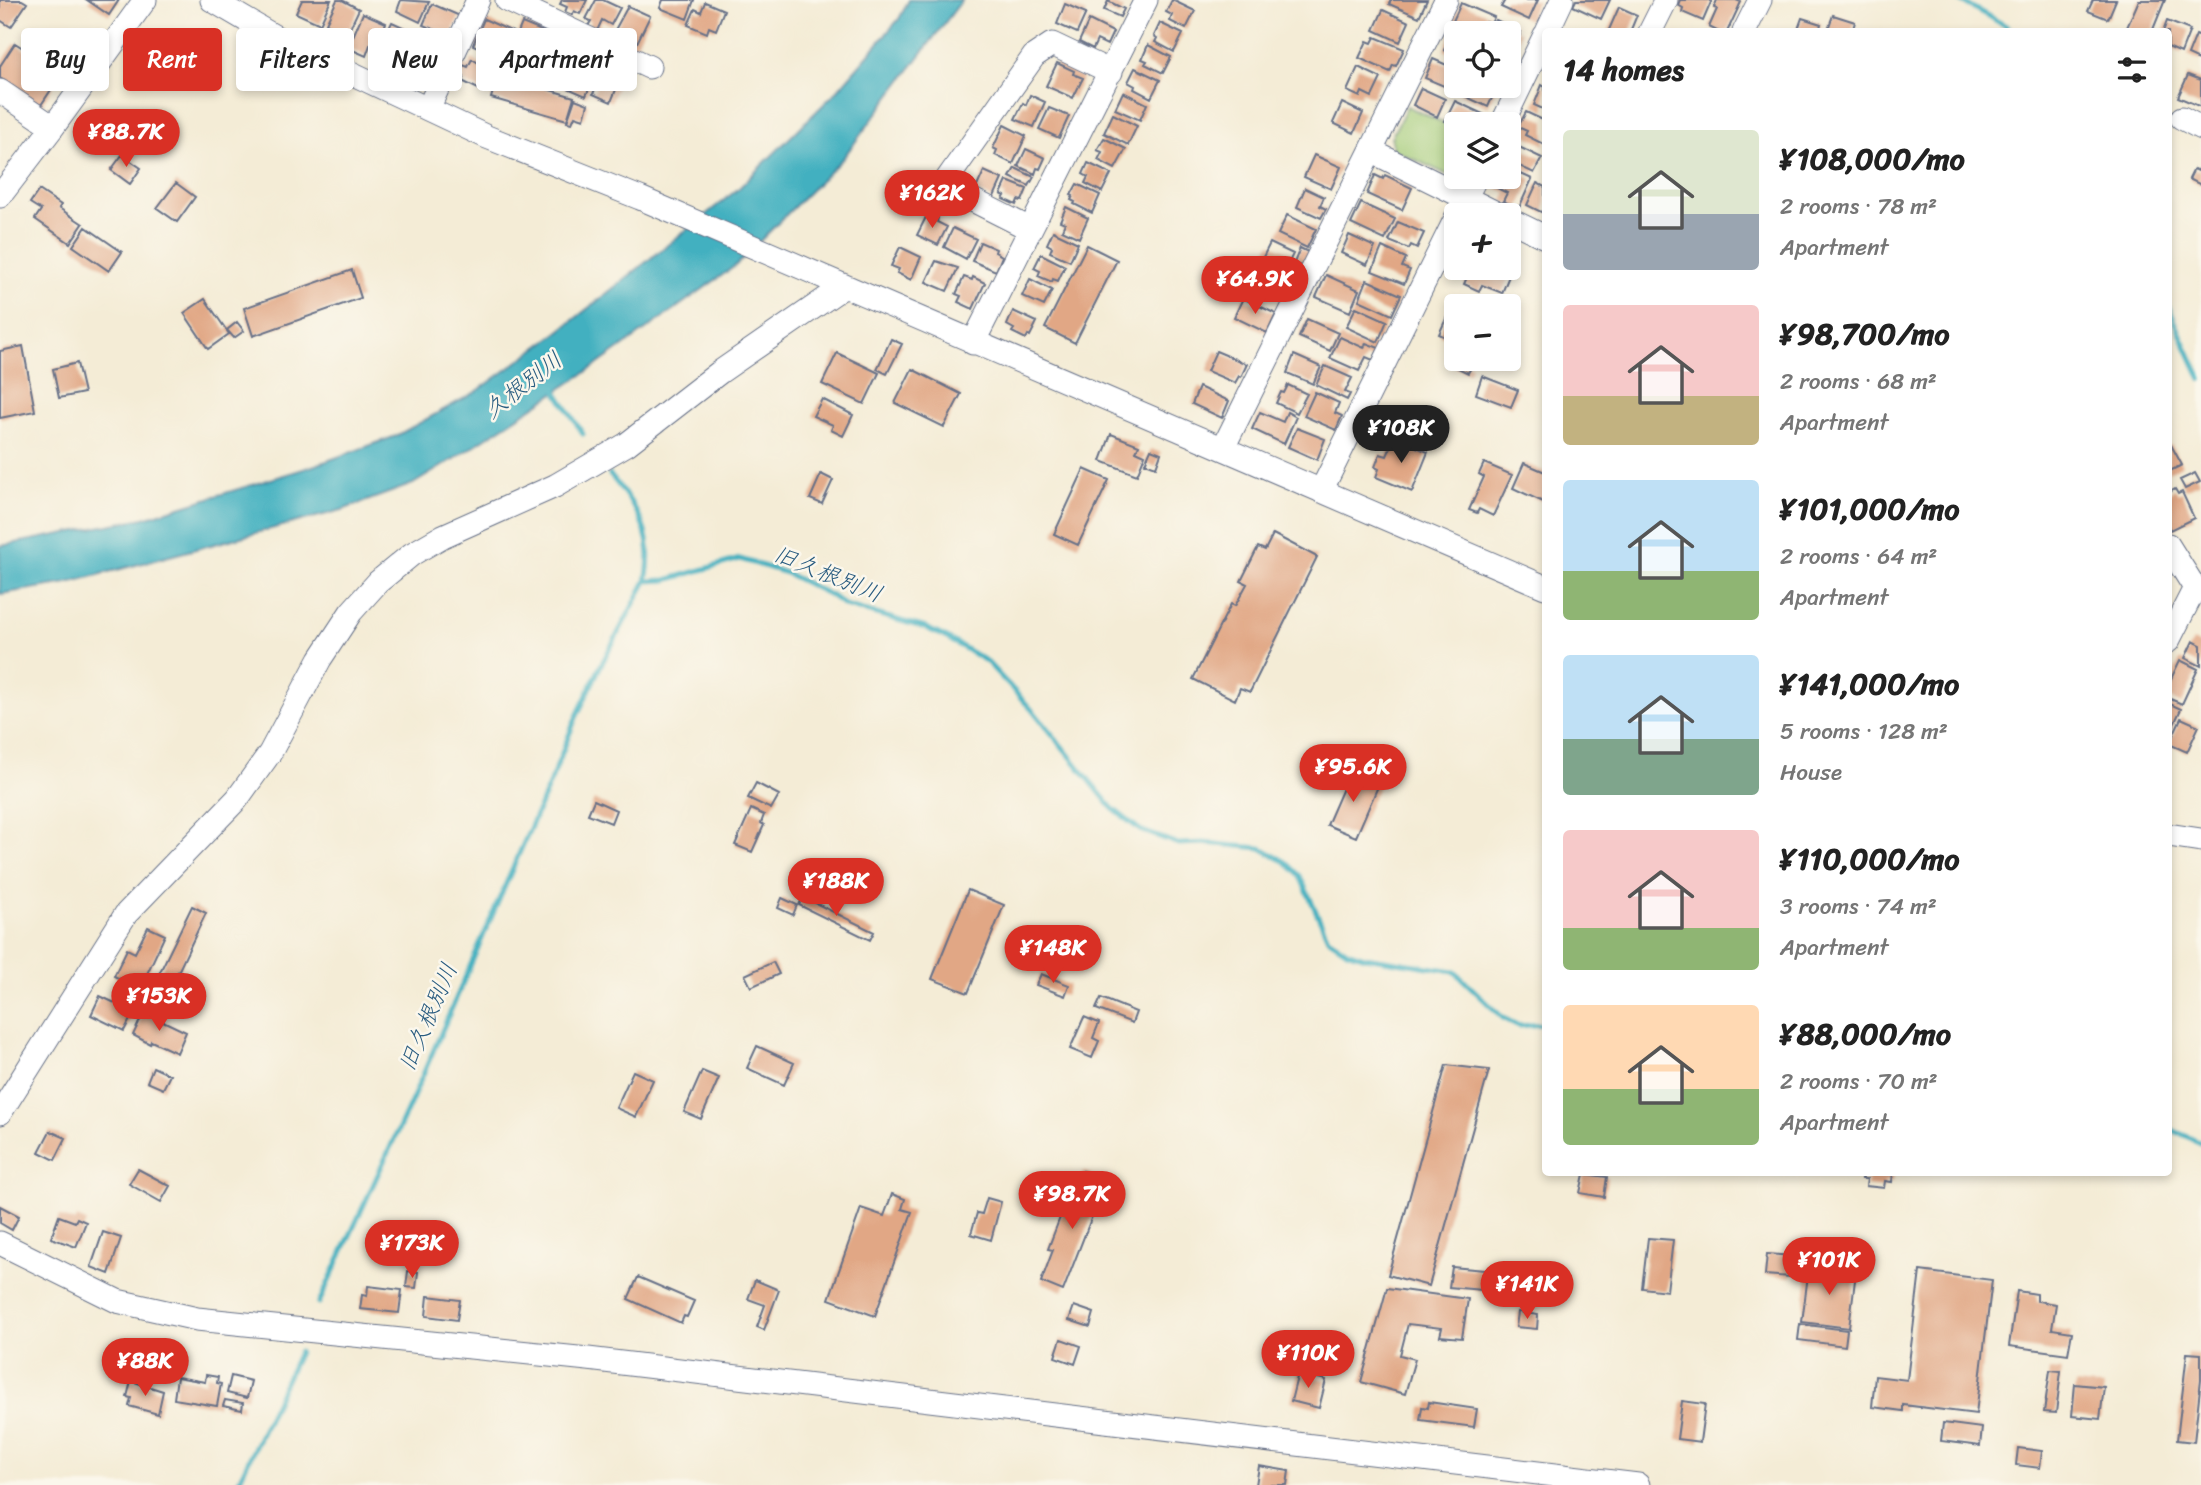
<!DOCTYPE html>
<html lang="en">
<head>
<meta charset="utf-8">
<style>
	body { margin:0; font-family:Sriracha,"Klee One",sans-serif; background:#f6f6f6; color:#222; height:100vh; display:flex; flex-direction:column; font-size:26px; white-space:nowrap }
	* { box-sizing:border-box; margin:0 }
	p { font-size:23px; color:#767676 }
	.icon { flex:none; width:38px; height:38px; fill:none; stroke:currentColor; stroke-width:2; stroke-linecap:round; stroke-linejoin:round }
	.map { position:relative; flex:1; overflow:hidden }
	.sheet { position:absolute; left:1542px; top:28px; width:630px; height:1148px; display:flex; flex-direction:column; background:#fff; border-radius:7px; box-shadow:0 4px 10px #0003 }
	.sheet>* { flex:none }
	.hud { position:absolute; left:21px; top:28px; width:665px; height:63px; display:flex; gap:14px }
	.tools { position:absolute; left:1444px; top:21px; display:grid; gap:14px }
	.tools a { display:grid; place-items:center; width:77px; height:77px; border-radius:7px; background:#fff; box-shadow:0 4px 10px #0003; font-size:35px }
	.price { position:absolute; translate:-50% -60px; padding:0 16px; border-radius:24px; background:#d93025; color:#fff; font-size:23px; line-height:46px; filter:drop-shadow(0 2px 4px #0008) }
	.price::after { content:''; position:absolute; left:50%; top:42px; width:21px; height:16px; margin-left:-10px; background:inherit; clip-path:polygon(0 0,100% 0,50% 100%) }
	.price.on { background:#222; color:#fff }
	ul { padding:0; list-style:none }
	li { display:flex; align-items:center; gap:21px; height:175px; padding:0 21px }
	li span { display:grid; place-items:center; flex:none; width:196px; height:140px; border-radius:7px; color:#555 }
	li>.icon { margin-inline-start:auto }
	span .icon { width:84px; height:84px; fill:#fffc; stroke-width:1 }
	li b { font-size:30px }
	h2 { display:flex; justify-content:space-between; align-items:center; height:84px; padding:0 21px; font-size:30px }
	.tag { padding:0 24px; border-radius:7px; background:#fff; box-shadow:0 4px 10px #0003; font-size:24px; line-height:63px }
	.tag.on { background:#d93025; color:#fff }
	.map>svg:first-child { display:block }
	.green { fill:#a3cb77; stroke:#5f7d6a; stroke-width:2 }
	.water { fill:#43b0c0; stroke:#2f708f; stroke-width:2 }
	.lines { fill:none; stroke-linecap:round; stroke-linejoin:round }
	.stream { stroke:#43b0c0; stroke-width:5 }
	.building { fill:#e1a785 }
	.minor-casing { stroke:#677188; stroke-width:25 }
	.minor { stroke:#fff; stroke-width:23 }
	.labels { text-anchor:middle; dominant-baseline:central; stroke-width:5; stroke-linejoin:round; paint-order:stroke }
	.water-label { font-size:23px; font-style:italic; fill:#295c80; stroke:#fbf7ec }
</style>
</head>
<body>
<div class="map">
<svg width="2201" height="1485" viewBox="0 0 2201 1485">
	<rect width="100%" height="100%" fill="#fbf7ec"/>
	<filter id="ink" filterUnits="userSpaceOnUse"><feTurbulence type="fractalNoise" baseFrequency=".0143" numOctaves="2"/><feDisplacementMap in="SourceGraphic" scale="14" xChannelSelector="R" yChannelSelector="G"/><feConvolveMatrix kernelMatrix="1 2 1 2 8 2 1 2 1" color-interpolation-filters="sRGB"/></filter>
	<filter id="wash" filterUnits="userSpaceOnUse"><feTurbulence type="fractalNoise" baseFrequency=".00686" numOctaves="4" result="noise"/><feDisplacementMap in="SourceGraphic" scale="28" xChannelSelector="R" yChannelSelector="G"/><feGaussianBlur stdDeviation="1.57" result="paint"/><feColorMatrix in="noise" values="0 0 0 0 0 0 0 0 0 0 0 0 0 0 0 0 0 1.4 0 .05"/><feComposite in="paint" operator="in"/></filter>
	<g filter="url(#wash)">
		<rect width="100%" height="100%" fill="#f4ecd6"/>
		<path class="green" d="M1407 106 1456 129V176L1452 177 1394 150 1391 138Z"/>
		<path class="water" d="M909 0H962L843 158 735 266 594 367 454 459 413 484 342 510 68 583 0 594V546L144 518 310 467 396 436 476 392 557 333 738 189 837 91 899 19Z"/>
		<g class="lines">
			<path class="stream" d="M1959 0 2006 26 2012 32
				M2168 306 2201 379
				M553 386 583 434
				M610 475C638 508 656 536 646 581
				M2168 1128 2201 1143
				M319 1303 411 1102 552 778 575 720 600 667 646 581 666 580 740 559 786 573 832 596 844 605 926 628 947 638 986 661 1035 713 1112 808 1140 830 1178 844 1204 843 1261 848 1286 862 1300 876 1328 938 1347 951 1365 957 1454 971 1503 1018 1519 1026 1545 1024
				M237 1485 299 1352"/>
		</g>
		<g id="blocks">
			<path class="building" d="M0 0H22L27 3 11 27 0 20Z
				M87 0H119L109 15Z
				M302 0H331L320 24 296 13Z
				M337 0H342L359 9 343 43 334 39 336 35 330 25 326 23Z
				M401 0 429 2 420 22 397 11Z
				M562 0H587L580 14 574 11 572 15 565 12 567 7 560 4Z
				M596 0H603L620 8 611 25 602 20 597 31 588 26 591 21 586 19Z
				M663 0H694L687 19 660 8Z
				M1172 0 1195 11 1186 29 1170 21 1172 15 1166 12Z
				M1391 0H1427L1419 17 1389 4Z
				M1505 0H1538L1529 20 1501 7Z
				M1576 0H1610L1601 19 1573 6Z
				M1680 0H1712L1703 21 1682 12 1683 8 1678 5Z
				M1717 0H1736L1741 2 1727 32H1719L1709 27 1717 9 1714 8Z
				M2093 0H2116L2108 19 2088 11Z
				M2139 0H2165L2152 32H2125Z
				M1108 1 1124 9 1120 17 1104 10Z
				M705 2 724 10 716 30 709 27 707 33 688 25 695 9 701 12Z
				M1461 3 1494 17 1491 24 1486 22 1481 33 1453 21Z
				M432 4 460 16 451 36 423 25Z
				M1065 4 1086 13 1077 33 1057 24Z
				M628 6 650 16 636 45 628 41 626 44 619 40 618 43 610 39Z
				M1619 7 1637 15 1630 32H1608Z
				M1383 10 1409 22 1400 42 1374 30Z
				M363 13 386 23 376 47 370 45 366 56 348 48Z
				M1833 15 1855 22 1852 32H1827Z
				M1802 18 1821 24 1819 32H1797Z
				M484 19 513 32 503 57 473 45Z
				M1089 20 1113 32 1107 45 1097 40 1093 49 1079 42Z
				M1496 20 1521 32 1514 48 1508 45V33H1491Z
				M2167 21 2190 30 2181 53 2168 47V32H2163Z
				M392 22 416 33 403 62 385 54 391 42 384 39Z
				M522 23 544 32 539 45 517 35Z
				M1160 23 1183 34 1174 52 1155 42 1157 38 1154 36Z
				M1453 30 1461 33H1456V56L1444 50Z
				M2196 35 2201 37V61L2188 55Z
				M1375 37 1404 49 1396 66 1393 65 1390 72 1359 58 1367 41 1372 43Z
				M15 43 62 73 41 105 0 78V66Z
				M1148 45 1171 57 1163 73 1145 64 1147 61 1142 59Z
				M417 47 437 55 428 77 409 70Z
				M507 54 524 59 518 76 502 71Z
				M472 59 493 72 484 92 462 81 464 77 459 74 463 65 468 67Z
				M1433 59 1456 69V86H1460L1458 92 1425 78Z
				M583 62 598 68 586 96 563 86 571 67 580 70Z
				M1057 63 1074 71 1073 74 1083 78 1073 98 1046 86Z
				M604 67 622 75 611 102 593 94Z
				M1358 67 1381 78 1372 97 1362 92 1360 97 1347 91Z
				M1135 68 1160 80 1151 98 1134 89 1135 86 1128 82Z
				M498 75 574 97 567 120 491 98Z
				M2188 75 2201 80V107L2178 97Z
				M1542 85 1545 87V110L1534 105Z
				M1463 86H1495L1497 87 1488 107 1460 94Z
				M1421 88 1445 99 1437 117 1413 105Z
				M1123 92 1147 104 1140 120 1115 109Z
				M1030 95 1045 102 1034 127 1015 119 1023 103 1026 105Z
				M575 99 588 104 584 119 575 116 572 123 567 122Z
				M1455 101 1485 115 1481 124H1456V126L1445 121Z
				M1342 103 1363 113 1354 133 1333 123Z
				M1049 108 1069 116 1059 138 1039 129Z
				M1526 112 1545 121V145L1525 135 1527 131 1518 127Z
				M1113 114 1137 126 1128 145 1104 133Z
				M1004 125 1026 136 1013 164 995 155 997 150 993 148Z
				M1104 138 1126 149 1115 169 1098 160 1102 152 1097 150Z
				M1519 147 1542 158 1534 173 1511 162Z
				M1026 149 1045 158 1040 169 1037 168 1035 174 1018 166Z
				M122 155 141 168 130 184 111 170Z
				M1314 155 1341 167 1331 189 1304 177Z
				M1088 163 1111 174 1102 192 1085 183 1088 177 1083 174Z
				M2201 165V185L2189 179 2194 169 2198 171Z
				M1015 168 1034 177 1029 186 1010 177Z
				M1508 168 1532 179 1519 208 1503 201 1507 193 1493 186 1494 183 1487 180 1489 177H1508Z
				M984 171 1002 179 993 199 975 191Z
				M1375 175 1383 179 1385 175 1412 188 1402 210 1367 194Z
				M1007 181 1027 189 1022 201 1018 200 1016 205 1003 199 1005 196 1001 194Z
				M176 183 195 197 177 222 157 208Z
				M1537 183 1545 187V214L1527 205Z
				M1077 184 1100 195 1092 213 1074 204 1075 202 1071 200 1073 196 1071 195Z
				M1305 188 1324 197 1320 206 1326 209 1321 218 1297 207Z
				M39 190 61 205 59 208 83 224 70 243 35 219 41 210 30 203Z
				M1361 203 1395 219 1385 240 1351 224Z
				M1066 207 1088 218 1079 238 1062 230 1065 223 1060 221Z
				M928 213 938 218 937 222 947 227 938 245 917 235Z
				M1287 215 1316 229 1307 248 1278 234Z
				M1398 222 1424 233 1417 248 1411 245 1409 249 1389 241Z
				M86 227 122 252 109 271 73 246Z
				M953 228 976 239 966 259 944 247Z
				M1053 231 1078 243 1070 261 1050 252 1052 247 1047 244Z
				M1349 235 1375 247 1367 265 1341 253Z
				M980 242 996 249 995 252 1002 256 996 271 972 261Z
				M1270 243 1293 254 1284 272 1261 261Z
				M1087 245 1117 260 1075 343 1045 328Z
				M900 247 921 257 911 280 897 273 899 269 891 266Z
				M1382 247 1406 258 1402 267 1410 270 1404 284 1372 271Z
				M1300 248 1310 253 1304 268 1294 263Z
				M1041 254 1065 266 1058 281 1053 279 1052 282 1038 276 1040 271 1034 268Z
				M936 261 958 268 947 291 926 282Z
				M1471 268H1491L1509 276 1502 293 1482 285 1479 291 1464 284Z
				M352 270 361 298 253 336 244 308Z
				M1279 274 1295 282 1289 294 1273 286Z
				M1326 275 1359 290 1350 312 1316 297Z
				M964 277 972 280 973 277 985 283 973 309 958 302 961 296 956 294Z
				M1030 279 1052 290 1044 306 1022 296Z
				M1367 280 1401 295 1392 315 1359 300Z
				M1243 298 1276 314 1267 333 1234 317Z
				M205 299 229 334 208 349 184 313Z
				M1356 307 1387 321 1378 342 1346 327Z
				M1450 310 1456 313V342L1439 334Z
				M1013 311 1037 322 1030 336 1028 335 1026 339 1012 332 1014 329 1007 325Z
				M1307 319 1338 333 1330 351 1299 337Z
				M237 322 244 331 234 338 227 330Z
				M1340 337 1364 348 1366 343 1379 348 1373 360 1366 357 1359 371 1330 358Z
				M891 339 902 344 887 374 877 369Z
				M23 346 35 411 0 418V351Z
				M1216 351 1247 364 1241 377 1239 376 1235 383 1207 371Z
				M837 353 879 373 864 404 822 384Z
				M1294 355 1321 367 1313 384 1287 373Z
				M1455 359 1472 366 1468 373 1452 365Z
				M77 363 84 393 59 398 53 369Z
				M1325 366 1352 378 1345 392 1350 394 1347 400 1316 385Z
				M912 369 961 394 944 427 895 403Z
				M1482 376 1518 390 1511 407 1476 394Z
				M1288 385 1307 394 1297 413 1276 403 1281 392 1284 393Z
				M1199 387 1229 401 1222 418 1192 404Z
				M1315 392 1339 403 1335 413 1342 416 1336 430 1304 416Z
				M822 399 853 415 843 436 831 430 833 425 813 416Z
				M1260 412 1283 422 1287 412 1296 417 1284 444 1252 429Z
				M1297 428 1325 439 1317 460 1288 447Z
				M1111 434 1139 445 1136 451 1145 455 1137 475 1101 461Z
				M1395 438 1428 452 1412 492 1376 477 1379 469 1375 467 1380 454 1387 456Z
				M2171 445 2182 465 2168 472V447Z
				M1151 449 1161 453 1156 467 1145 463Z
				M1484 463 1512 475 1493 516 1479 509 1477 513 1469 510 1484 477 1479 474Z
				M1524 463 1545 472V503L1513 488Z
				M1084 469 1109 480 1078 545 1054 534Z
				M2195 473 2200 482 2185 489 2180 480Z
				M821 474 833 480 822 504 810 499Z
				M2175 489 2178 494 2182 492 2194 518 2170 530 2168 526V493Z
				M1273 534 1317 557 1250 692 1240 688 1235 700 1193 679 1231 604 1235 606 1247 584 1241 581 1258 547 1265 550Z
				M2193 641 2201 645V666L2185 658Z
				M2180 660 2198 669 2182 704 2168 698V685Z
				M2168 703 2181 709 2168 737Z
				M2181 718 2199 726 2187 752 2169 744Z
				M1350 772 1379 784 1356 837 1327 825Z
				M756 783 779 795 771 809 748 798Z
				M594 800 616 810 611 823 588 814Z
				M751 809 764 815 761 823 764 825 752 852 735 845Z
				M968 890 1004 905 968 993 932 979Z
				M803 897 874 932 870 940 799 905Z
				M782 898 797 905 793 915 778 908Z
				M192 906 206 913 170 989 155 982Z
				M148 927 165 935 140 989 114 976 127 949 135 953Z
				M773 962 779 974 751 987 745 975Z
				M1041 974 1069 985 1065 996 1036 985Z
				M100 996 134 1012 124 1031 91 1015Z
				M1101 998 1136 1012 1132 1023 1096 1009Z
				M144 1012 186 1032 177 1053 151 1041 150 1044 133 1035Z
				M1084 1017 1099 1023 1093 1038 1099 1041 1092 1058 1070 1049Z
				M757 1046 794 1063 784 1085 747 1068Z
				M1446 1065 1489 1070 1429 1286 1388 1275Z
				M153 1067 170 1075 163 1089 147 1082Z
				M633 1071 653 1080 636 1117 616 1108Z
				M702 1071 719 1078 701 1119 684 1112Z
				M50 1131 66 1138 55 1160 39 1152Z
				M138 1169 170 1186 161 1202 129 1184Z
				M1083 1171 1106 1180 1063 1291 1041 1282 1053 1250 1048 1249 1064 1207 1069 1209Z
				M1863 1172H1893L1892 1182 1885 1181 1884 1188 1866 1186 1867 1179H1862Z
				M1584 1174 1607 1177 1604 1197 1580 1193Z
				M892 1194 905 1199 902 1209 912 1212 875 1316 829 1299 861 1208 884 1216Z
				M987 1198 1001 1202 991 1240 971 1234 977 1213 982 1214Z
				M0 1206 19 1216 12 1230 0 1223Z
				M59 1216 75 1222 77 1218 86 1222 76 1247 51 1238Z
				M103 1232 121 1238 109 1274 91 1267Z
				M1648 1238 1673 1240 1667 1291 1642 1288Z
				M1767 1254 1793 1256 1791 1277 1765 1275Z
				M1452 1267 1495 1271 1493 1291 1449 1287Z
				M1809 1267 1856 1272 1849 1328 1802 1322Z
				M408 1271 418 1272 416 1288 406 1287Z
				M1920 1271 1992 1280 1976 1414 1903 1405V1411L1872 1407 1875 1376 1907 1380Z
				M638 1277 694 1301 687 1317 684 1316 681 1323 628 1299Z
				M755 1280 779 1290 764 1330 757 1327 765 1305 748 1299Z
				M368 1286 402 1290 399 1313 360 1309 362 1295 367 1296Z
				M1387 1288 1468 1299 1462 1338 1440 1336 1442 1328 1408 1324 1400 1355 1415 1359 1405 1394 1361 1382Z
				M2017 1291 2037 1294V1301L2056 1304 2052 1329 2072 1332 2068 1354 2009 1346Z
				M428 1296 460 1300 457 1320 426 1316Z
				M1074 1306 1094 1313 1090 1327 1069 1320Z
				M1518 1312 1538 1315 1537 1329 1516 1327Z
				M1800 1324 1847 1330 1845 1346 1798 1340Z
				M1061 1339 1081 1346 1075 1364 1055 1357Z
				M2187 1353 2201 1354V1379L2194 1442 2177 1440Z
				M2050 1370 2061 1371 2056 1413 2044 1412Z
				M1298 1373 1326 1380 1319 1408 1291 1401Z
				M206 1375 218 1377 217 1383 221 1384 217 1406 174 1399 177 1377 205 1382Z
				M231 1376 251 1381 247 1398 227 1393Z
				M131 1381 163 1391 158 1414 129 1406 131 1398 127 1397Z
				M2075 1384 2104 1387 2100 1419 2072 1416Z
				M225 1400 243 1403 242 1410 223 1406Z
				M1682 1401 1705 1404 1700 1442 1677 1439Z
				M1429 1402 1477 1409 1474 1427 1420 1420 1422 1407 1428 1408Z
				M1943 1423 1982 1428 1980 1446 1941 1441Z
				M2018 1448 2042 1451 2040 1468 2016 1465Z
				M1259 1466 1289 1471 1287 1485H1256Z"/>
		</g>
	</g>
	<g filter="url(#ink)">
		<use href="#blocks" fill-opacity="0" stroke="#677188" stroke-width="2"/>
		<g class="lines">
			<defs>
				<path id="minor" d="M212 0 277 38 487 137 640 198 1545 587
					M507 0 649 67
					M1547 32 1562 0
					M1650 32 1666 0
					M1744 32 1760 0
					M0 91 53 127
					M428 109 478 0
					M2182 118 2201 128
					M1502 124 1545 35
					M1371 151 1500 215
					M0 196 53 127 145 0
					M1460 209 1476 177
					M1508 219 1545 237
					M1030 229 943 185 1034 56 1052 44 1111 72
					M973 343 1146 0
					M1223 448 1446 0
					M1321 491 1456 218
					M2168 545 2195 588 2168 641
					M2168 835 2201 840
					M0 1113 126 914 237 799 270 753 320 659 351 612 378 582 412 554 443 536 555 486 627 444 720 372 843 287
					M0 1243 117 1301 197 1319 588 1359 1638 1485"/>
			</defs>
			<use href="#minor" class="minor-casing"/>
			<use href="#minor" class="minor"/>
		</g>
	</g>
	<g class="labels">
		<g class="water-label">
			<text transform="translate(523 385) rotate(-38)">久根別川</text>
			<text transform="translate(828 574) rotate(22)">旧久根別川</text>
			<text transform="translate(428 1017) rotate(-67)">旧久根別川</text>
		</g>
	</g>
</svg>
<div class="tools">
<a><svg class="icon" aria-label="locate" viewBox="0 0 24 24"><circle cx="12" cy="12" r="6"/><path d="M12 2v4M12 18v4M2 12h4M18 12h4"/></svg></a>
<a><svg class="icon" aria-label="layers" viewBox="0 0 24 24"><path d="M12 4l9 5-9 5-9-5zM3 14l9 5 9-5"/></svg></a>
<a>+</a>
<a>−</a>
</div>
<b class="price" style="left:126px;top:169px">¥88.7K</b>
<b class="price" style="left:932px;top:230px">¥162K</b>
<b class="price" style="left:1255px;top:316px">¥64.9K</b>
<b class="price on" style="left:1401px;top:465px">¥108K</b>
<b class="price" style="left:1353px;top:804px">¥95.6K</b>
<b class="price" style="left:836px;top:918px">¥188K</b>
<b class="price" style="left:1053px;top:985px">¥148K</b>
<b class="price" style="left:159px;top:1033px">¥153K</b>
<b class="price" style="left:1072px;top:1231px">¥98.7K</b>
<b class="price" style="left:412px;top:1280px">¥173K</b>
<b class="price" style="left:1829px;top:1297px">¥101K</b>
<b class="price" style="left:1527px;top:1321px">¥141K</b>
<b class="price" style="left:1308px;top:1390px">¥110K</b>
<b class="price" style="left:145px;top:1398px">¥88K</b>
<div class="hud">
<a class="tag">Buy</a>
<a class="tag on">Rent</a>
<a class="tag">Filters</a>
<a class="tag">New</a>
<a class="tag">Apartment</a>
</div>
<section class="sheet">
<h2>14 homes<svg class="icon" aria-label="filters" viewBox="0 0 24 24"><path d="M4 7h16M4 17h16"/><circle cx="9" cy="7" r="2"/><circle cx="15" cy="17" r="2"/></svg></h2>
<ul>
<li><span style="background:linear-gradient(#dfe7d0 60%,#9aa5b1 0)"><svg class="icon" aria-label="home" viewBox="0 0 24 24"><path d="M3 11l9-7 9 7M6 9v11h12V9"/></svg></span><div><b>¥108,000/mo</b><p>2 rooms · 78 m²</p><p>Apartment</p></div></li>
<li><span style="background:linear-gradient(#f6c9c9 65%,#c2b280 0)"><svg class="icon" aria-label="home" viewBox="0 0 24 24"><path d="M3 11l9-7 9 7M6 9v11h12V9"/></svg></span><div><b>¥98,700/mo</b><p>2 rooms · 68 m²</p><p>Apartment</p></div></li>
<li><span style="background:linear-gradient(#bfe0f5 65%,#8fb573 0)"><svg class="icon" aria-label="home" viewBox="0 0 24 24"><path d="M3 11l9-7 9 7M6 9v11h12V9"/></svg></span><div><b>¥101,000/mo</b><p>2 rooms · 64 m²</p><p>Apartment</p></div></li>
<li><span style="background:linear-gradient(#bfe0f5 60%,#7fa58c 0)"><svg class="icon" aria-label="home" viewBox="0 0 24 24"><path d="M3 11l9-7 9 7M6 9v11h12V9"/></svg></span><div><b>¥141,000/mo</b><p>5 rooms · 128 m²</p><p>House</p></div></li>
<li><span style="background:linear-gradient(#f6c9c9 70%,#8fb573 0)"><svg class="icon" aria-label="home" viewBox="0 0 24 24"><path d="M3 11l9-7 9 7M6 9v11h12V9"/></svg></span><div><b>¥110,000/mo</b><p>3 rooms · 74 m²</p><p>Apartment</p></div></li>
<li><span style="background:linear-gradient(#ffd9b3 60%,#8fb573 0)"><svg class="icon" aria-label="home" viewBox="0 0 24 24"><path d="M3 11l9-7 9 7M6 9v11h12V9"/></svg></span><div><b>¥88,000/mo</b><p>2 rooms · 70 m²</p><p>Apartment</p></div></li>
</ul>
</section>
</div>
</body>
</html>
